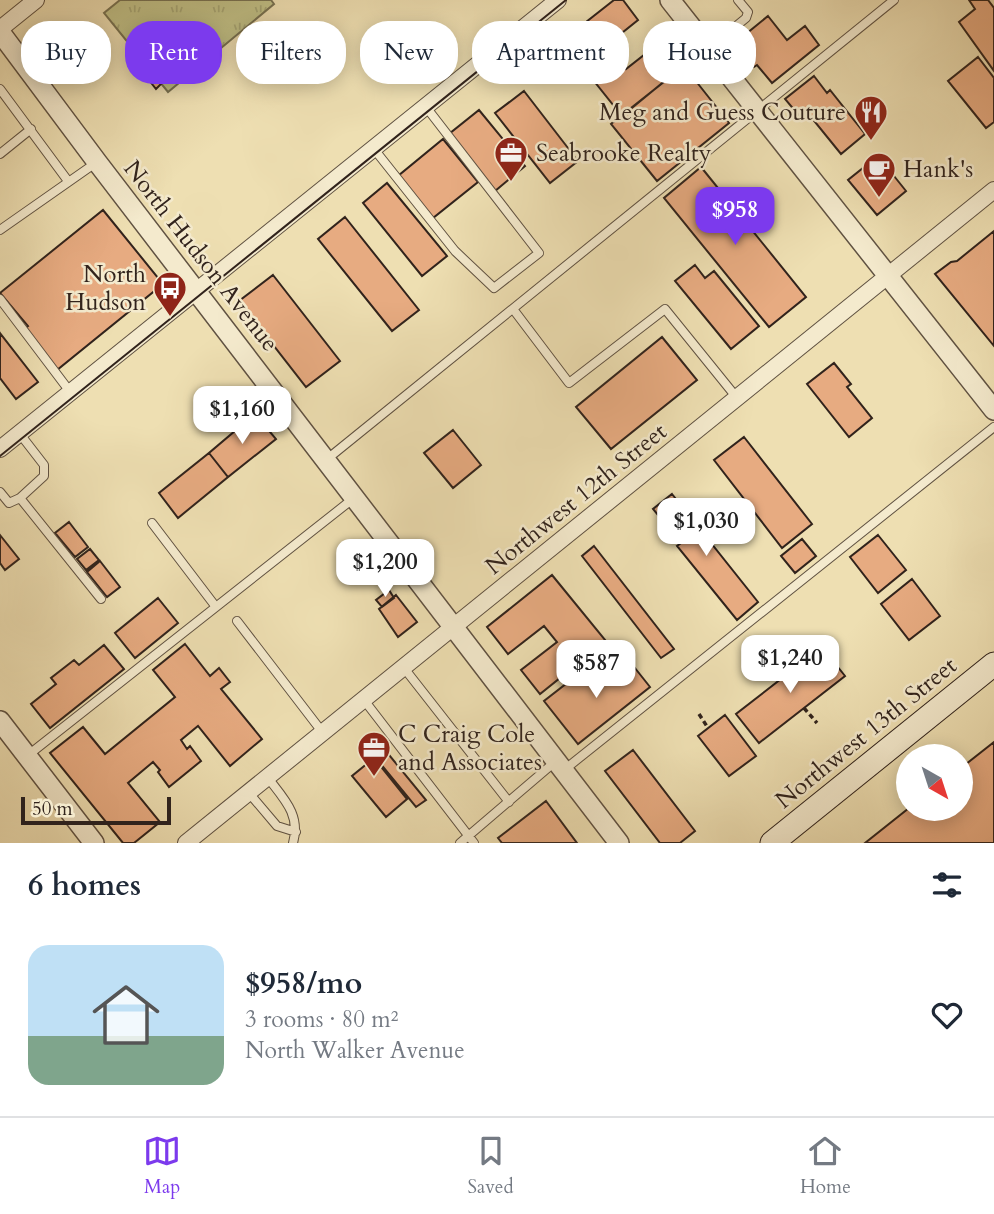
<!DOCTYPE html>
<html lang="en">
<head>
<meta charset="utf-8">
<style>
	body { margin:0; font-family:Cardo,serif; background:#f6f6f7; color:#1f2937; height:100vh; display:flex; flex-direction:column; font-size:26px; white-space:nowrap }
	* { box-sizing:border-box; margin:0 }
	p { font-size:23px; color:#747a83 }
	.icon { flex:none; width:38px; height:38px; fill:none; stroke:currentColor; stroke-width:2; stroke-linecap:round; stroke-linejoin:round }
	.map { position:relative; height:843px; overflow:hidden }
	.details { display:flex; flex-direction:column; background:#fff; flex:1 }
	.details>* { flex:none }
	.hud { position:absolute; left:21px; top:21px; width:952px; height:63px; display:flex; gap:14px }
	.needle { width:46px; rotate:141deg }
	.buttons { position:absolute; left:896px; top:744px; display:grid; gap:14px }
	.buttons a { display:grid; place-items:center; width:77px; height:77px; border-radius:50%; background:#fff; box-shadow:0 4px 18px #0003; font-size:35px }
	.scale { position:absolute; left:21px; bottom:18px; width:150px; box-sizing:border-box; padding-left:7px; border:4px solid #31231c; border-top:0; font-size:19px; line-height:24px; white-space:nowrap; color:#31231c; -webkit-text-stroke:5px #f4eacd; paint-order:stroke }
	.price { position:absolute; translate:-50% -60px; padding:0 16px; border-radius:14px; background:#fff; color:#222; font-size:23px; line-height:46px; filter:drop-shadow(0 2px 4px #0008) }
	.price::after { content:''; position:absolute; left:50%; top:42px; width:21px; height:16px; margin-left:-10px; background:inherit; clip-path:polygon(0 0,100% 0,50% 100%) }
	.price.current { background:#7c3aed; color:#fff }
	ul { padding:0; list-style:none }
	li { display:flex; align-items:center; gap:21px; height:175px; padding:0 28px }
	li+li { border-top:2px solid #e0e1e3 }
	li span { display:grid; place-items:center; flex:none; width:196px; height:140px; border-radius:21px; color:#555 }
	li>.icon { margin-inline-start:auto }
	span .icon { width:84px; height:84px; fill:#fffc; stroke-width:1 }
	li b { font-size:30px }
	h2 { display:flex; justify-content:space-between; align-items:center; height:84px; padding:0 28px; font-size:30px }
	.tag { padding:0 24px; border-radius:28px; background:#fff; box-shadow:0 4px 18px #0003; font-size:24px; line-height:63px }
	.tag.current { background:#7c3aed; color:#fff }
	.tab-bar { display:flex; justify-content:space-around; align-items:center; height:98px; border-top:2px solid #e0e1e3; background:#fff; font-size:19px; color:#747a83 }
	.tab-bar a { display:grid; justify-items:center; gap:4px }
	.tab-bar .current { color:#7c3aed }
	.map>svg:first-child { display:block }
	.park { fill:url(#park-tufts); stroke:#787252; stroke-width:2 }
	.building { fill:#e7ab81; stroke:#31231c; stroke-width:2 }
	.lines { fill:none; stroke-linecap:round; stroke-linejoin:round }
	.service-casing { stroke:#605242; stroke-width:10 }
	.minor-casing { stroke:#605242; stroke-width:18 }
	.tertiary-casing { stroke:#605242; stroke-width:22 }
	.secondary-casing { stroke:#31231c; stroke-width:25 }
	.path { stroke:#31231c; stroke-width:3.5; stroke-dasharray:5 3.5; stroke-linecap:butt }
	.service { stroke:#f4eacd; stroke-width:8 }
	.minor { stroke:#f4eacd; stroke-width:16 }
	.tertiary { stroke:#f4eacd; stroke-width:19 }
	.secondary { stroke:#f4eacd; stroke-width:23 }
	.tram { stroke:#31231c; stroke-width:2 }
	.labels { text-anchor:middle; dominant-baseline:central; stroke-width:5; stroke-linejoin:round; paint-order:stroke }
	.poi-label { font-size:24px; fill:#31231c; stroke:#f4eacd; text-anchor:start }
	.street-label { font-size:24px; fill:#31231c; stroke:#f4eacd }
</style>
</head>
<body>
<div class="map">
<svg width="994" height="843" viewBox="0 0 994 843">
	<defs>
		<pattern id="park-tufts" width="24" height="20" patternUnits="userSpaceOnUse" patternTransform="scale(1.75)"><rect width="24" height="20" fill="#c0c087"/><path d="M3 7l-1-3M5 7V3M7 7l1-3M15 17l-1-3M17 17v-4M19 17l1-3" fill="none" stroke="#a5a574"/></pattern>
	</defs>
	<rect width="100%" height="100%" fill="#eedfb2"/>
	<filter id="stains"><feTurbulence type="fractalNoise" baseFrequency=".00286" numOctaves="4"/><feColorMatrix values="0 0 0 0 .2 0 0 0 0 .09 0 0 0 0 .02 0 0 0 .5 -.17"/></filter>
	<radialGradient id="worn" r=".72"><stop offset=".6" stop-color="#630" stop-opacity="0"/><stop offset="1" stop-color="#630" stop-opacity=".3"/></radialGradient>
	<path class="park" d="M120 0H271L274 4 168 92 104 13Z"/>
	<path class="building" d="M614 0H623L638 20 607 45 626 69 658 44 678 70 622 116 562 41Z
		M969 0H988L994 8V71L959 22 975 9Z
		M768 16 787 40 805 26 819 45 772 83 757 65 754 67 735 43Z
		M978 57 994 78V122L986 128 948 81Z
		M684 66 729 123 657 181 611 124Z
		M151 70 156 76 162 71 167 78 156 89 145 75Z
		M814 76 827 93 830 90 865 134 841 154 807 112 801 118 785 99Z
		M524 91 578 161 550 183 495 113Z
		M479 110 525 166 495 191 449 134Z
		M443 139 478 182 433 218 398 176Z
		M878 156 906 191 877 215 848 180Z
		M701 167 806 297 769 327 664 198Z
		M387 183 447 256 422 276 363 203Z
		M103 210 163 284 57 370 24 329 28 326 0 293Z
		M345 217 419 310 392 331 318 239Z
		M994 231V346L935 274 951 262 957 261Z
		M695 265 705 278 714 271 759 326 731 349 675 281Z
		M273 275 340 361 306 387 239 301Z
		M0 333 38 382 16 399 0 378Z
		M662 337 697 380 611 449 576 407Z
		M834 363 851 384 847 387 872 418 849 437 807 384Z
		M255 414 276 439 228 477 209 453Z
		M453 430 481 465 453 488 424 453Z
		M744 437 812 524 782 548 714 460Z
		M209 453 228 477 178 518 159 493Z
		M672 494 758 602 737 620 677 546 681 543 653 509Z
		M69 522 88 547 75 557 55 533Z
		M0 535 19 559 5 570 0 563Z
		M878 535 906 570 878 593 850 557Z
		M802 539 816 556 795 573 781 556Z
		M594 546 674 649 661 658 582 556Z
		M90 549 99 560 86 570 77 559Z
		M100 561 120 587 107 597 87 572Z
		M552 575 606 641 540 694 521 670 557 642 544 626 508 654 487 627Z
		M912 579 940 616 909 640 881 604Z
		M389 590 394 598 382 607 376 600Z
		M396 595 417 622 398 637 379 609Z
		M158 598 178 623 135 658 115 633Z
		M185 644 210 676 219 668 230 682 221 689 262 739 230 766 198 726 181 740 187 749 190 746 201 761 169 787 158 772 160 770 153 762 128 783 160 822 134 843H123L50 753 83 727 105 754 175 697 153 670Z
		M104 645 124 669 50 728 31 704 56 684 51 678 74 660 79 665Z
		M822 647 845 676 759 743 736 714Z
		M627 658 650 687 578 744 544 701 580 673 591 687Z
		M725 715 756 756 729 776 698 736Z
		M994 742V843H865L909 808H961V768Z
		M385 750 426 800 416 807 375 757Z
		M633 750 695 831 680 843H660L605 771Z
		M374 758 407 799 386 817 352 776Z
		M546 801 577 843H502L498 838Z"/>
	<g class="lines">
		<defs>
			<path id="service" d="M708 49 746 18 748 12 738 0
				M0 89 68 181
				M374 149 455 251 494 288 539 253 426 107
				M0 154 31 129
				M0 230 97 162
				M0 299 71 393
				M513 309 569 383 665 309 737 398
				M326 460 894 0
				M0 492 9 503 20 498 44 476V465L20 434
				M20 498 101 599
				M152 523 216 607
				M237 621 323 733
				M404 668 509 802
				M364 700 474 843
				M27 756 354 498
				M564 770 994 427
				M268 778C284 799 301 815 293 843
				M249 793 277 826 296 832
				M460 843 556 761"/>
			<path id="minor" d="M0 29 36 0
				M0 449 558 0
				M186 843 994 190"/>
			<path id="tertiary" d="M670 0 994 410
				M0 32 97 162 619 843
				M0 721 94 843"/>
			<path id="secondary" d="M772 843 994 664"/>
		</defs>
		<use href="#service" class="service-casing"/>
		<use href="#minor" class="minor-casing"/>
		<use href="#tertiary" class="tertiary-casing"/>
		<use href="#secondary" class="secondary-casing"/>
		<path class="path" d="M804 708 817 723
			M699 714 708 728"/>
		<use href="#service" class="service"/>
		<use href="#minor" class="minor"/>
		<use href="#tertiary" class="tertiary"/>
		<use href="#secondary" class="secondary"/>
		<path class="tram" d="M0 456 566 0"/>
	</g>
	<defs>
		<symbol id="restaurant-pin" viewBox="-11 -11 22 30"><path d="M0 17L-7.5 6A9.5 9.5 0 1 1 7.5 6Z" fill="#8f2418" stroke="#f4eacd"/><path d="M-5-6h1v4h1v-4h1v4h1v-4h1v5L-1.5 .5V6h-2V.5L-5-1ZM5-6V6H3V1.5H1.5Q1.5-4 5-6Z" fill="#fff"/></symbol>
		<symbol id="office-pin" viewBox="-11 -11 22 30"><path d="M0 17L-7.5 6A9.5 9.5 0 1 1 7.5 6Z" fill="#8f2418" stroke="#f4eacd"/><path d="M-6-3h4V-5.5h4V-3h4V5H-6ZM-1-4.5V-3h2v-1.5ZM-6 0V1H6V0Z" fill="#fff"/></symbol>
		<symbol id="cafe-pin" viewBox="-11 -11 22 30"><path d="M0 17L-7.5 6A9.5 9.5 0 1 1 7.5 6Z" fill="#8f2418" stroke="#f4eacd"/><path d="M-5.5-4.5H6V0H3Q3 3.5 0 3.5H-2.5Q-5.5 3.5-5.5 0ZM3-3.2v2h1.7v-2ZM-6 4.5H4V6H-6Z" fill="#fff"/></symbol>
		<symbol id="bus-pin" viewBox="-11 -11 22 30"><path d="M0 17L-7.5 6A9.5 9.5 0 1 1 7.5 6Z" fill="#8f2418" stroke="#f4eacd"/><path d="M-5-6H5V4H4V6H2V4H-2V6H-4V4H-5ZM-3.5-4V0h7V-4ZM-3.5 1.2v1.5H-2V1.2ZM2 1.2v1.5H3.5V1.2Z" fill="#fff"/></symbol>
	</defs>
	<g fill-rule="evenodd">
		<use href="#restaurant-pin" x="852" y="93" width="38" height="52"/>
		<use href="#office-pin" x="492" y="134" width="38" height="52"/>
		<use href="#cafe-pin" x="860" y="150" width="38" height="52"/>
		<use href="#bus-pin" x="151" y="269" width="38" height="52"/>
		<use href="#office-pin" x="355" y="729" width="38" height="52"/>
	</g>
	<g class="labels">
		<g class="poi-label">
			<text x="846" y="112" text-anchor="end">Meg and Guess Couture</text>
			<text x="536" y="153">Seabrooke Realty</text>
			<text x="903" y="169">Hank's</text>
			<text x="146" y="274" text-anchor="end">North<tspan x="146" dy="28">Hudson</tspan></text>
			<text x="398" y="734">C Craig Cole<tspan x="398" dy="28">and Associates</tspan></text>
		</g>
		<g class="street-label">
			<text transform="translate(201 256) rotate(52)">North Hudson Avenue</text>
			<text transform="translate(576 499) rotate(-39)">Northwest 12th Street</text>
			<text transform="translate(866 733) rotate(-39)">Northwest 13th Street</text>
		</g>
	</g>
	<rect width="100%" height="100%" filter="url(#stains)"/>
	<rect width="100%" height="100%" fill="url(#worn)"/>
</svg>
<div class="buttons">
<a><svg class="needle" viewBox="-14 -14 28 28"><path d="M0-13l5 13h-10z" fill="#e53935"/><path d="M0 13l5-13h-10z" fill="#747a83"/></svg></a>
</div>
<div class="scale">50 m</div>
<b class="price current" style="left:735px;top:247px">$958</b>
<b class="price" style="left:242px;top:446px">$1,160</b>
<b class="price" style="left:706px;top:558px">$1,030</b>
<b class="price" style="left:385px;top:599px">$1,200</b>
<b class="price" style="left:790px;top:695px">$1,240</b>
<b class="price" style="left:596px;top:700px">$587</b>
<div class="hud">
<a class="tag">Buy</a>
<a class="tag current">Rent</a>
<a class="tag">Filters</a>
<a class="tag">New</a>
<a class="tag">Apartment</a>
<a class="tag">House</a>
</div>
</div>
<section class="details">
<h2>6 homes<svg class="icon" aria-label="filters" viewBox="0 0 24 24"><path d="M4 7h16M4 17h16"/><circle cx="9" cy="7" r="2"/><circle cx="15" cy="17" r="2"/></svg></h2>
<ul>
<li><span style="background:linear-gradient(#bfe0f5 65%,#7fa58c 0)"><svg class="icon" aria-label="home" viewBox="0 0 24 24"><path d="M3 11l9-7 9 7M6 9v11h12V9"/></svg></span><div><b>$958/mo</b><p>3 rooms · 80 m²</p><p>North Walker Avenue</p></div><svg class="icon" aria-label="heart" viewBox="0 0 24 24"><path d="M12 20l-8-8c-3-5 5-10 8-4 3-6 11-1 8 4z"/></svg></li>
</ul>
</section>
<nav class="tab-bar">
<a class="current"><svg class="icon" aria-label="map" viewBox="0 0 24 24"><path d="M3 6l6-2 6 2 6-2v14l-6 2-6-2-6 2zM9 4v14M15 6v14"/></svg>Map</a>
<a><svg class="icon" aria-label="saved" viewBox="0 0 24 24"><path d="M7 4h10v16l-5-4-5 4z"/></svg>Saved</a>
<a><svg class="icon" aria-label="home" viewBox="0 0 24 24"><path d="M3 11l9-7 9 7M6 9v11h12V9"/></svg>Home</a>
</nav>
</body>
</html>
